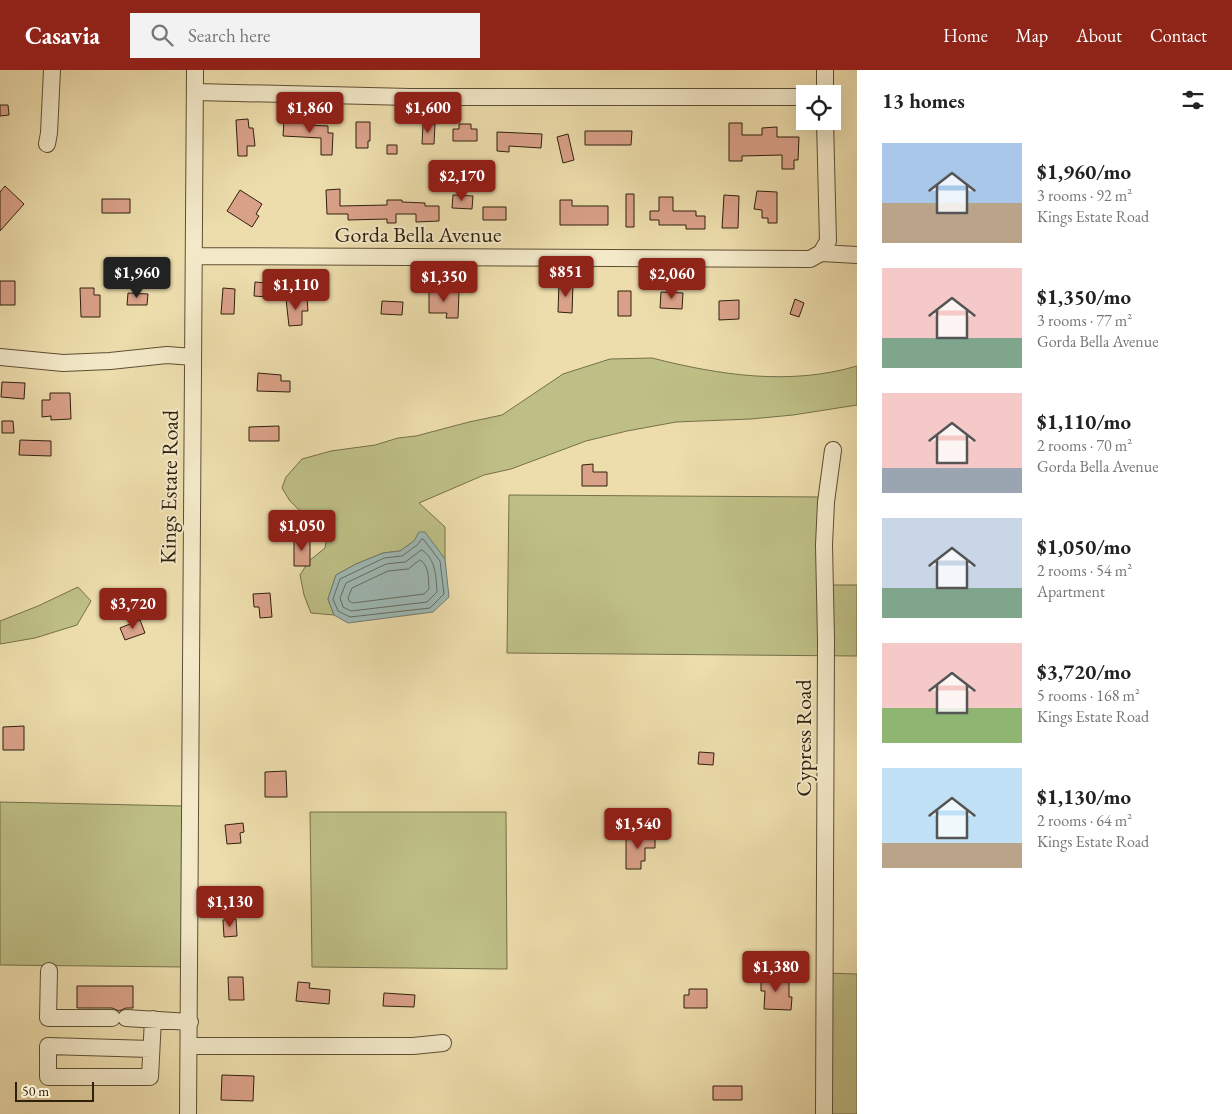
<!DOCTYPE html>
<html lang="en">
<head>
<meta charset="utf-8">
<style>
	body { margin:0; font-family:"EB Garamond",serif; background:#f2f2f2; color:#222; height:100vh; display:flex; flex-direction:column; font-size:19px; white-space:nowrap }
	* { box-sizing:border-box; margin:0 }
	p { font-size:16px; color:#767676 }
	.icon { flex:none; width:28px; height:28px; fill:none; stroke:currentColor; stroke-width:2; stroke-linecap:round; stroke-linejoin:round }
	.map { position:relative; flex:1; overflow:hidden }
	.sheet { display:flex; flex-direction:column; background:#fff; width:375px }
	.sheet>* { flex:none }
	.fabs { position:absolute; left:796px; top:15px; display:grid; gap:10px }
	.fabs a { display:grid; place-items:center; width:45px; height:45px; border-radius:0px; background:#fff; box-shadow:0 5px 20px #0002; font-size:25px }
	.scale { position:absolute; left:15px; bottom:12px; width:79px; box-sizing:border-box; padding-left:5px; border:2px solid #2f200c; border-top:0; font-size:14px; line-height:18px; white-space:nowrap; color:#2f200c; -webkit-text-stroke:4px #f3e9c9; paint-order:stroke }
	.price { position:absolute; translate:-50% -42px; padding:0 11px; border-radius:5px; background:#8f2418; color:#fff; font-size:16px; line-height:32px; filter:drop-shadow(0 1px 2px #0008) }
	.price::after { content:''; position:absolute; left:50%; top:30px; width:15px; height:11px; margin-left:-8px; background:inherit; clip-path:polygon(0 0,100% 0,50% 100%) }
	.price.current { background:#222; color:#fff }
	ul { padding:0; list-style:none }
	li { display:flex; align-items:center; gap:15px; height:125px; padding:0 25px }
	li span { display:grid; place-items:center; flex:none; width:140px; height:100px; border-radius:0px; color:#555 }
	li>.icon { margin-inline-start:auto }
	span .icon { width:60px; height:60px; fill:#fffc; stroke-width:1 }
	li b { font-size:21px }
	h2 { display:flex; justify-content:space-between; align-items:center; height:60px; padding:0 25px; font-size:21px }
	header { display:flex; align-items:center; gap:30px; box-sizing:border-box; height:70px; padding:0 25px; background:#8f2418; color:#fff }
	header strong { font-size:24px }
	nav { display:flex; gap:28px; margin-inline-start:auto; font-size:18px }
	.search { width:350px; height:45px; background:#f2f2f2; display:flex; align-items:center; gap:12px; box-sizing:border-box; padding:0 18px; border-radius:0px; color:#767676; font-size:19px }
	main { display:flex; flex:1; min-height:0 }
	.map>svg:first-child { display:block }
	.green { fill:#bebf86; stroke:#767049 }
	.water { fill:#9eb9b5; stroke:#727c71 }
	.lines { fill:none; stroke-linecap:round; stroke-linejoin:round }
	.shore { stroke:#666c60; stroke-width:1 }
	.building { fill:#daa189; stroke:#2f200c }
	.minor-casing { stroke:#5e4f34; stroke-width:18 }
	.minor { stroke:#f3e9c9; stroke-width:16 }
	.labels { text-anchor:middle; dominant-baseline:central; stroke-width:4; stroke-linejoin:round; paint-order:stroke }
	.street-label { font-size:22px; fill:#2f200c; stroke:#f3e9c9 }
</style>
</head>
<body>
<header>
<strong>Casavia</strong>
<div class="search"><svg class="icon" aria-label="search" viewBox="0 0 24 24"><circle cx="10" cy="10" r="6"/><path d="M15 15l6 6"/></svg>Search here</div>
<nav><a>Home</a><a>Map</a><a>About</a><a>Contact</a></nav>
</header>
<main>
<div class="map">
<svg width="857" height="1044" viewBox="0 0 857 1044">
	<rect width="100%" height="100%" fill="#edddac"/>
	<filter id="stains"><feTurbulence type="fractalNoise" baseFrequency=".004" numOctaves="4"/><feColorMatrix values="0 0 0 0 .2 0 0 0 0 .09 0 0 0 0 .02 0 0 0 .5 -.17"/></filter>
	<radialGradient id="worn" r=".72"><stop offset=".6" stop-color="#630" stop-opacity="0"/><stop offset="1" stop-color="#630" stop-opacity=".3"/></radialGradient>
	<path class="green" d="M652 288C719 305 789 316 857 296V335L793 345 751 349 676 352 627 361 586 371 511 399 484 405 419 433 445 457V489L436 478 414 471 400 481 383 483 356 494 336 505 328 529 334 545 311 543 304 525 300 505 309 491 325 478 327 467 290 431 282 418 286 407 302 389 331 381 375 375 398 368 416 366 469 352 502 345 563 304 610 289Z
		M509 425 825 427 824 515H857V586L507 583Z
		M78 517 91 531 77 555 35 568 0 574V551L38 536Z
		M0 732 183 736V897L0 895Z
		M310 742H506L507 899 312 897Z
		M821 903 857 904V1044H820Z"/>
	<path class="water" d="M419 462H425L445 489 449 527 433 542 348 553 334 545 328 529 336 505 356 494 383 483 400 481 414 471Z"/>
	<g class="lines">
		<path class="shore" d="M422 469 424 470 440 491 444 524 430 538 350 547 338 541 333 529 340 509 384 488 402 486 417 475Z
			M422 480C436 489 436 507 437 522L427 532 351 541 343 537 340 528 346 513 386 494 405 492Z
			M420 490C430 496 428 509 429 519L424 524 353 533 349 531 348 528 352 518 388 501 408 499Z"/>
	</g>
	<path class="building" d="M0 35H8L9 45 0 46Z
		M248 49 249 58H253L255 76H247V86H238L236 50Z
		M284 50 308 52V55L328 56V63H333L332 85H321V68L283 66Z
		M356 52H370V71H368V78H356Z
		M729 53H742V65H762V58L777 57V67H799L798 90H794V99H782V85L742 86V91H729Z
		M423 54H435L434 74H422Z
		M459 54H471V59H477V71H453V59H459Z
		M585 61H632L631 75H585Z
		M497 62 542 64 541 78 509 76V82L497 81Z
		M568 64 574 90 563 93 557 67Z
		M387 75H397V84H387Z
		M5 116 24 134 0 161V122Z
		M340 119V136L387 135V130H402V132L425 133V136H439V151L416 152V144H396V153H387V149L348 150V144H327L326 120Z
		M240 120 262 134 256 144 259 146 252 157 227 141Z
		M757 121 777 122V153H768V148H762V140L754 139Z
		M626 124H634V157H626Z
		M453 125 473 126 472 139 452 138Z
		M724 125 739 126 738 158H722Z
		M659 127H673V141H696V146H705V159H686V155H659V150H650V141H659Z
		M102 129H130V143H102Z
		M560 130H572V136H608V155H560Z
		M483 137H506V150H483Z
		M0 211H15V235H0Z
		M255 212 267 213V227L254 226Z
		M559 213 573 214 572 243 558 242Z
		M80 218H94V225H100V247H81Z
		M223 218 235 219 234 244H221Z
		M429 221 459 222 458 248H446L447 243H429Z
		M618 221H631V246H618Z
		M661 222 683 223 682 239 660 238Z
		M128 223 148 224 147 235H127Z
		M307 228 308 241H302V255L289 256 286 229Z
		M795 229 804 233 799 247 790 244Z
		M739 230V249L719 250V231Z
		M382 231 403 232 402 245 381 244Z
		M258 303 281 305V311H290V322L257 321Z
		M2 312 25 313 24 329 1 327Z
		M50 323H70L71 349 51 350V346L42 347V330H50Z
		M2 351H13L14 363H2Z
		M279 356V371H249V357Z
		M20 370 51 371V386L19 385Z
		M593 394V402H607V416H582V395Z
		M294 469H310V496H294Z
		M270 523 272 547 260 548 259 537H254L253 524Z
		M140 550 145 563 125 570 120 558Z
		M24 656V680H3V657Z
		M699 682 714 683 713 695 698 694Z
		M286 701 287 727H265V702Z
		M243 753 244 762 240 763 241 773 227 774 225 755Z
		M626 765H655V778H645V791H641V799H626Z
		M236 849 237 866 224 867 223 850Z
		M228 907H243L244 930H229Z
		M761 907 789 908V927H792L791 940 764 939 765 921H761Z
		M298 912 310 913 309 918 330 920 329 934 296 931Z
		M77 916H133V938H126L119 941 112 938H77Z
		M689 919H707V938H684V925H689Z
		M384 923 415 925 414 937 383 936Z
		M222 1005 254 1006 253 1031 221 1030Z
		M713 1016H742V1030H713Z"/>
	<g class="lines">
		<defs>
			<path id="minor" d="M195 22 410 27H805
				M825 24V0
				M47 74 49 63 52 0
				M821 183 857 185
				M194 186 810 189 821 183 828 171 825 51
				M0 287 63 293 110 291 167 285 193 287
				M49 901 48 948H112
				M126 948 190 952
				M190 976H413L443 973
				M151 979 48 976V1007H150L153 949
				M188 1044 195 0
				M824 1044 826 570 824 475 826 432 833 380"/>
		</defs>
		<use href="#minor" class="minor-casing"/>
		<use href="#minor" class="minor"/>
	</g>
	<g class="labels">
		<g class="street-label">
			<text x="418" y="164">Gorda Bella Avenue</text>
			<text transform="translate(169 417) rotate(-89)">Kings Estate Road</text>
			<text transform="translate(803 668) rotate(-90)">Cypress Road</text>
		</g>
	</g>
	<rect width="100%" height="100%" filter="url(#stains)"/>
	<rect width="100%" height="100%" fill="url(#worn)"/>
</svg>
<div class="fabs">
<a><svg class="icon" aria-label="locate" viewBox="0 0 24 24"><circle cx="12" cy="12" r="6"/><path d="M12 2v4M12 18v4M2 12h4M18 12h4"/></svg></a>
</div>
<div class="scale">50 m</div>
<b class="price" style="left:310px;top:64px">$1,860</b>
<b class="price" style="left:428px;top:64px">$1,600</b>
<b class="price" style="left:462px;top:132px">$2,170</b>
<b class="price" style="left:566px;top:228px">$851</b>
<b class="price current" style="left:137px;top:229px">$1,960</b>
<b class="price" style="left:672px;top:230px">$2,060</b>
<b class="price" style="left:444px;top:233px">$1,350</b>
<b class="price" style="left:296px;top:241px">$1,110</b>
<b class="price" style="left:302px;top:482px">$1,050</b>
<b class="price" style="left:133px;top:560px">$3,720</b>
<b class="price" style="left:638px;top:780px">$1,540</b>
<b class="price" style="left:230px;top:858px">$1,130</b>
<b class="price" style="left:776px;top:923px">$1,380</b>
</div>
<section class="sheet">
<h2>13 homes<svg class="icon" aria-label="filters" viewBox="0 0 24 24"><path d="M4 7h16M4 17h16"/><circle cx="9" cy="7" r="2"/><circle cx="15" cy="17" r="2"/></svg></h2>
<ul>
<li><span style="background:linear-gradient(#a9c7e8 60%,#b9a48a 0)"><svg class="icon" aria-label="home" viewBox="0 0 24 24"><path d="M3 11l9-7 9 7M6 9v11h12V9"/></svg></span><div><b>$1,960/mo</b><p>3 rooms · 92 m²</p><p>Kings Estate Road</p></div></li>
<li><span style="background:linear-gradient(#f6c9c9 70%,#7fa58c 0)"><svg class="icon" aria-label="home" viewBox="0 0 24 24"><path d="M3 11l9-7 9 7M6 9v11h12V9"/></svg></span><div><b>$1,350/mo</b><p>3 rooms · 77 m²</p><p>Gorda Bella Avenue</p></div></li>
<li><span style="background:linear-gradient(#f6c9c9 75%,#9aa5b1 0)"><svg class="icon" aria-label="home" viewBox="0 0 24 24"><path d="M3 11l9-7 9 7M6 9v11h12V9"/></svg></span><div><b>$1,110/mo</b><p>2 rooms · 70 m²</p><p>Gorda Bella Avenue</p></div></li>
<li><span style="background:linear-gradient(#c9d6e8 70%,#7fa58c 0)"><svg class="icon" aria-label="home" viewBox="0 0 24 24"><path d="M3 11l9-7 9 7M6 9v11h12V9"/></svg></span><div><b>$1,050/mo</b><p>2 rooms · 54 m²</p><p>Apartment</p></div></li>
<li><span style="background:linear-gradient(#f6c9c9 65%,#8fb573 0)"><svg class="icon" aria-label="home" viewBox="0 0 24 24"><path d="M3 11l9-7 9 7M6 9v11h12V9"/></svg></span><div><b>$3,720/mo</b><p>5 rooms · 168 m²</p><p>Kings Estate Road</p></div></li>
<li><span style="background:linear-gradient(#bfe0f5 75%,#b9a48a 0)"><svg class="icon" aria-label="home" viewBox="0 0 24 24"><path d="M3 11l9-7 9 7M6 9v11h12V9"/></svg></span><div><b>$1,130/mo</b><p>2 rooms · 64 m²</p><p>Kings Estate Road</p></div></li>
</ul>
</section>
</main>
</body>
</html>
